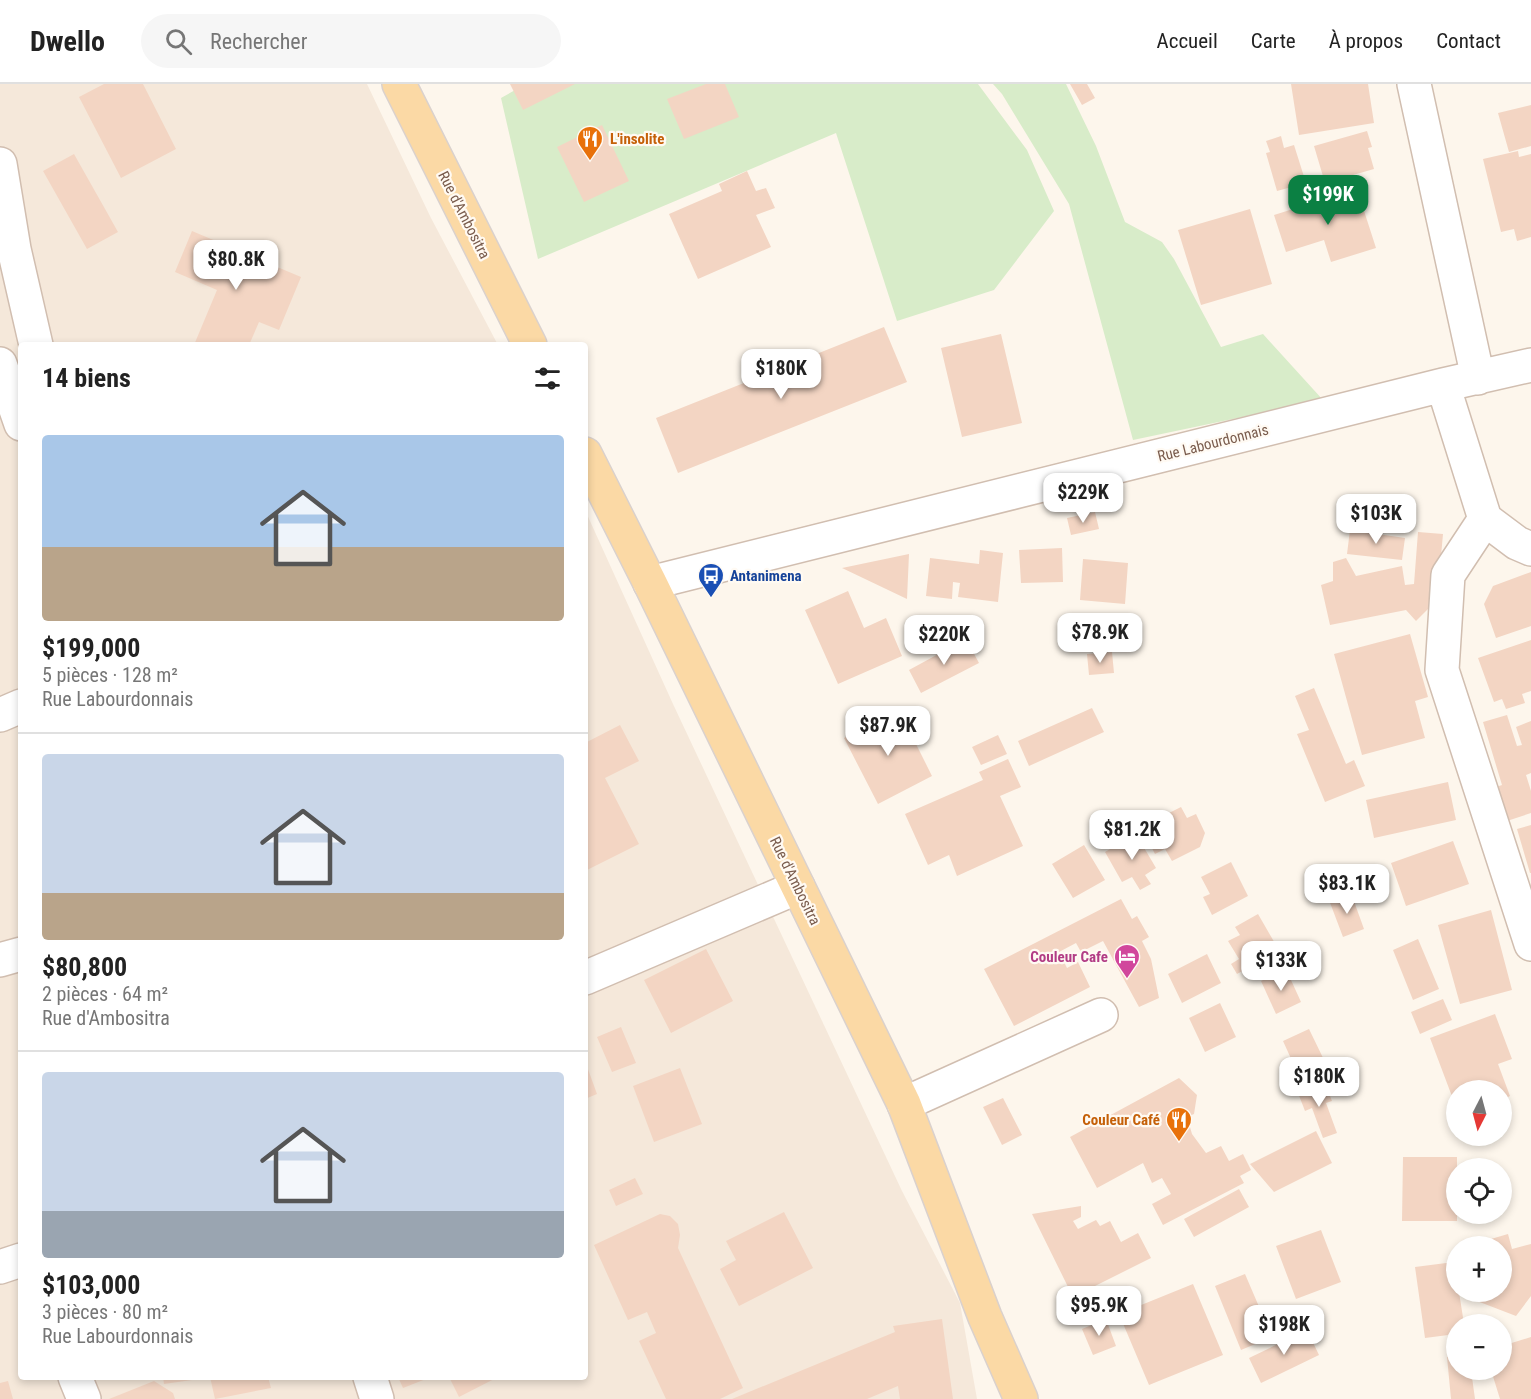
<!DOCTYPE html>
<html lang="fr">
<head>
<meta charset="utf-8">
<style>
	body { margin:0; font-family:"Roboto Condensed",sans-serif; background:#f6f6f6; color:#222; height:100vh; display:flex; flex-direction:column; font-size:22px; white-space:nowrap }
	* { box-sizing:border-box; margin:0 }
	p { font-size:20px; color:#767676 }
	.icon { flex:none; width:33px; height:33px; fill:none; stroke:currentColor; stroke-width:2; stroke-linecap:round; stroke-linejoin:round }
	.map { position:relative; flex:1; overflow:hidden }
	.panel { position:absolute; left:18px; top:258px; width:570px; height:1038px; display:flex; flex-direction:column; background:#fff; border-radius:6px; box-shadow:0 3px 9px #0003 }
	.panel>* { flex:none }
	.needle { width:39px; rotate:186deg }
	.controls { position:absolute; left:1446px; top:996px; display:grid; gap:12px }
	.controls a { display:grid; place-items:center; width:66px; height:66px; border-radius:50%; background:#fff; box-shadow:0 3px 9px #0003; font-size:30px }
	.price { position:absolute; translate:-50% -51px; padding:0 14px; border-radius:12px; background:#fff; color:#222; font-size:20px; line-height:39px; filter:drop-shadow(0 2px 3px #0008) }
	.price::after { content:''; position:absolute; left:50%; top:36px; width:18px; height:14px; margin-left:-9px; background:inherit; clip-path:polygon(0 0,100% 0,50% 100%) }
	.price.current { background:#0b8043; color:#fff }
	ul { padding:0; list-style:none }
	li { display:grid; align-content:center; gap:12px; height:318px; padding:0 24px }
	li+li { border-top:2px solid #e0e0e0 }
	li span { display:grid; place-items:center; height:186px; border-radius:6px; color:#555 }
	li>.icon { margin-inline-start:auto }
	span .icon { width:108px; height:108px; fill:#fffc; stroke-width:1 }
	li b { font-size:26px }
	h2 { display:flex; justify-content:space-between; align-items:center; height:72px; padding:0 24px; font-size:26px }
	header { display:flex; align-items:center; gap:36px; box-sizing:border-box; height:84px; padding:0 30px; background:#fff; border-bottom:2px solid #e0e0e0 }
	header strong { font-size:28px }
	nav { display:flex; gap:33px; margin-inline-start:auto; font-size:21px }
	.search { width:420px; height:54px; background:#f6f6f6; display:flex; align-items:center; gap:15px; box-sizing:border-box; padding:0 21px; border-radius:33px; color:#767676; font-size:22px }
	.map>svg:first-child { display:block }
	.residential { fill:#f5e8da }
	.green { fill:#d8ecc9 }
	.building { fill:#f3d5c3 }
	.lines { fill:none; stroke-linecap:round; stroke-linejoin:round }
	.minor-casing { stroke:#d1beb0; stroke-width:36 }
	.major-casing { stroke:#dad1cd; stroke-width:36 }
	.minor { stroke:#fff; stroke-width:33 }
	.major { stroke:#fbd9a5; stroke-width:33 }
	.labels { text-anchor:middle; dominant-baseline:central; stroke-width:4.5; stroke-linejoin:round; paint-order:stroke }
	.food-label { font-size:15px; font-weight:bold; fill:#c56008; stroke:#fffaf3; text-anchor:start }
	.street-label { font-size:15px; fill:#7a5c4d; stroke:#fffaf3 }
	.transit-label { font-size:15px; font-weight:bold; fill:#164399; stroke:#fffaf3; text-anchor:start }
	.hotel-label { font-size:15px; font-weight:bold; fill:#b23c85; stroke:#fffaf3; text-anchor:end }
</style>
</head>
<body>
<header>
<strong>Dwello</strong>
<div class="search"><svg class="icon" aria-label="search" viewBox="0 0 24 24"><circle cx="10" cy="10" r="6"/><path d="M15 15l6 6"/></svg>Rechercher</div>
<nav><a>Accueil</a><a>Carte</a><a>À propos</a><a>Contact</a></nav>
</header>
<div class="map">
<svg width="1531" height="1315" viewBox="0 0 1531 1315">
	<rect width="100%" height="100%" fill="#fdf6ec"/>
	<path class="residential" d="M0 0H367L431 134 498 261H21V1293H585V426L673 620 902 1107 960 1219 977 1315H0Z"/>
	<path class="green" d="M526 0H978L1027 66 1054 127 994 206 897 237 836 49 538 175 501 14Z
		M993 0H1066L1096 62 1125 138 1162 158 1174 175 1221 263 1263 250 1323 316 1133 356 1069 120 1002 10Z"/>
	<path class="building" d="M104 0H143L176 65 121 94 79 13Z
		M510 0H575L523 26Z
		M706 0H725L739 33 684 55 667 15Z
		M1070 0H1087L1095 14 1082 21Z
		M1291 0H1368L1374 39 1299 51Z
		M1531 21V62L1509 68 1498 29Z
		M602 41 629 97 584 118 557 63Z
		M1367 47 1372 63 1368 64 1374 85 1325 99 1314 62Z
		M1281 52 1284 64 1294 61 1306 99 1277 107 1266 69 1270 68 1266 57Z
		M1518 67 1519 73 1531 70V153L1517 157 1514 145 1501 148 1483 75Z
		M74 70 118 148 87 165 43 87Z
		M747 87 756 107 766 104 775 124 756 131 771 163 698 195 669 130 722 107 719 100Z
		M1357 105 1376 164 1331 178 1324 156 1286 168 1274 131Z
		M1250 125 1272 200 1201 221 1178 146Z
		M192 147 301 193 279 246 259 238 249 261H194L217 206 175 188Z
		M884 243 907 298 678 389 656 334Z
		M1001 250 1022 339 962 353 941 264Z
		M1095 428 1099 445 1071 451 1067 434Z
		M1350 446 1405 454 1402 476 1347 470Z
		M1418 448 1443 450 1437 516 1416 537 1406 526 1330 541 1321 501 1333 497V478L1346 474 1356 492 1402 482 1405 501 1414 500Z
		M1062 464 1063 498 1021 499 1019 466Z
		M980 466 1003 469 998 518 958 513 960 499 953 498 952 515 926 512 930 474 979 480Z
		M909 470 907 515 842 484Z
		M1083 475 1128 479 1125 520 1080 516Z
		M1531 488V542L1496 554 1484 520 1493 502Z
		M848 507 864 544 886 534 902 572 838 600 805 526Z
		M1091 544 1093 562 1070 564 1068 547Z
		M1410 550 1428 613 1415 617 1425 654 1362 671 1334 570Z
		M966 555 979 579 921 609 909 586Z
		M1531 556V607L1522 610 1525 619 1506 625 1502 615 1494 618 1478 574Z
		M1112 568 1114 589 1089 591 1087 570Z
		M1314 604 1346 680 1354 676 1365 702 1325 718 1297 650 1309 646 1295 612Z
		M1092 624 1104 648 1029 682 1018 657Z
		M899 626 932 692 878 720 844 654Z
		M1507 631 1517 662 1522 661 1516 643 1531 637V689L1526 691 1531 707V729L1507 737 1496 703 1502 701 1483 638Z
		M620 641 639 677 605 694 639 760 585 787V659Z
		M998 651 1007 670 981 681 972 663Z
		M1008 675 1021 703 1000 712 1023 762 957 792 949 771 928 781 905 730 983 696 979 688Z
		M1448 698 1456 736 1374 754 1366 716Z
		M1181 723 1187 734 1196 730 1205 749 1200 763 1172 777 1165 765 1155 770 1141 743Z
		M1531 741V789H1530L1517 745Z
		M1136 750 1156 784 1145 791 1151 800 1140 806 1132 793 1122 798 1105 768Z
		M1453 757 1469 800 1406 822 1391 779Z
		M1084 761 1105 796 1073 814 1052 780Z
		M1231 778 1248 812 1212 831 1203 813 1210 810 1201 793Z
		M1351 809 1364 845 1343 853 1329 816Z
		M1121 815 1132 835 1137 832 1149 853 1142 857 1151 875 1159 914 1139 923 1103 857 1081 868 1076 859 1059 868 1067 884 1078 878 1090 903 1014 942 984 885Z
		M1491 826 1512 906 1460 920 1438 841Z
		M1258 830 1284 875 1258 890 1253 881 1237 890 1231 880 1239 875 1228 857 1240 851 1235 843Z
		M1418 855 1439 905 1413 916 1393 866Z
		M706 865 733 917 671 949 644 896Z
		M1207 870 1221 899 1182 919 1168 890Z
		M1286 885 1301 918 1276 930 1261 897Z
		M1443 915 1452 936 1420 950 1411 928Z
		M1220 919 1236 953 1205 968 1189 934Z
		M1495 930 1512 975 1498 980 1510 1012 1502 1016V1006H1456V1023L1430 954Z
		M621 943 636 979 612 988 597 953Z
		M1309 945 1325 978 1298 990 1283 957Z
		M585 977 597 1010 585 1015Z
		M680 984 702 1040 654 1058 633 1002Z
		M1179 994 1197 1011 1194 1030 1187 1033 1192 1050 1206 1069 1221 1062 1229 1077 1243 1070 1251 1086 1240 1092 1244 1099 1163 1141 1152 1120 1171 1110 1162 1094 1152 1099 1143 1079 1097 1104 1070 1053Z
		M1325 999 1332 1017 1326 1019 1337 1049 1323 1054 1312 1024 1305 1027 1298 1009Z
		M1003 1014 1022 1051 1002 1061 983 1023Z
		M1316 1047 1332 1079 1274 1108 1250 1080Z
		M1403 1073H1457V1137H1402Z
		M635 1094 643 1110 616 1122 609 1106Z
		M1239 1105 1249 1123 1194 1153 1184 1135Z
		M1081 1122V1133L1073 1137 1078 1145 1096 1136 1100 1142 1110 1137 1121 1158 1138 1149 1151 1174 1073 1213 1032 1130Z
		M784 1128 813 1184 739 1222 720 1185 736 1176 726 1157Z
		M660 1130 670 1132 678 1140 680 1151 678 1164 743 1304 720 1315H666L639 1257 656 1249 647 1228 628 1236 594 1161Z
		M1321 1146 1341 1198 1296 1215 1276 1162Z
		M1508 1150 1512 1165 1531 1160V1212L1516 1232 1477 1217 1474 1208H1502V1162H1467Z
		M1454 1178 1456 1208H1459L1464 1240H1456V1250L1425 1254 1415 1183Z
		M1245 1190 1272 1253 1241 1266 1215 1202Z
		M1193 1200 1223 1271 1149 1301 1119 1230Z
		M942 1235 953 1315H900L898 1302 867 1315H732L895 1248 893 1242Z
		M1106 1235 1116 1262 1093 1271 1082 1245Z
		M1284 1235 1290 1250 1277 1254 1272 1240Z
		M1307 1246 1319 1271 1261 1299 1249 1274Z
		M1531 1253V1315H1500L1491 1286H1502V1262Z
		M1456 1272V1286H1471L1475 1315H1451L1447 1273Z
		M163 1293H192V1296L164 1300Z
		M210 1293H268L271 1304 215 1315Z
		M398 1293H431L403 1304Z
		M449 1293H498L459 1313Z
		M8 1297 13 1315H0V1299Z
		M154 1297 173 1309 175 1315H109Z"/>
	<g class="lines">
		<defs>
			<path id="minor" d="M1414 0 1478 294
				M0 80 14 165 36 261
				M0 280 21 340
				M1443 301 1485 435 1517 459 1531 465
				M1485 435 1448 491 1442 586 1531 860
				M650 499 1443 301 1531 281
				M0 631 21 622
				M0 876 21 870
				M585 894 798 803
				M904 1020 1101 931
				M0 1183 21 1176
				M75 1293 84 1315
				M370 1293 377 1315"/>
			<path id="major" d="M399 0 530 261
				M585 370 650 499 904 1020 985 1233 1021 1315"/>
		</defs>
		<use href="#minor" class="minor-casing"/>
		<use href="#major" class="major-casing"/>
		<use href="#minor" class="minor"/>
		<use href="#major" class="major"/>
	</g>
	<defs>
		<symbol id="restaurant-pin" viewBox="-11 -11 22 30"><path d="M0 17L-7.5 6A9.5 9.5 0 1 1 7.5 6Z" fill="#e8710a" stroke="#fffaf3"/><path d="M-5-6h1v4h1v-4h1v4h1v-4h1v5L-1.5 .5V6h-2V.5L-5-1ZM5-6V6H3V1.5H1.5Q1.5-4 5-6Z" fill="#fff"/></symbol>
		<symbol id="bus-pin" viewBox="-11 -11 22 30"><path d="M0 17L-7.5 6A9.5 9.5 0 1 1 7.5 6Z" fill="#1a4fb4" stroke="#fffaf3"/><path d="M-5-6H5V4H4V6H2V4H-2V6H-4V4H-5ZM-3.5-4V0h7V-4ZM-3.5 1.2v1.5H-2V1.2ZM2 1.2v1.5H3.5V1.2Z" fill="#fff"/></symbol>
		<symbol id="hotel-pin" viewBox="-11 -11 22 30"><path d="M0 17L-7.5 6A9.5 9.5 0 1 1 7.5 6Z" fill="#d1479c" stroke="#fffaf3"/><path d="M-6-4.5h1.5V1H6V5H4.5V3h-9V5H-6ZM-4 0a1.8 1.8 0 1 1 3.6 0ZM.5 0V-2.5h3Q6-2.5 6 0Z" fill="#fff"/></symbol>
	</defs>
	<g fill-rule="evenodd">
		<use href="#restaurant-pin" x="575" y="40" width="30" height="40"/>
		<use href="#bus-pin" x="696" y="477" width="30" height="40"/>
		<use href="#hotel-pin" x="1112" y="858" width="30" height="40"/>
		<use href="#restaurant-pin" x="1164" y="1021" width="30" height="40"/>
	</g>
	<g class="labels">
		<g class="food-label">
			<text x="610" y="55">L'insolite</text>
			<text x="1160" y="1036" text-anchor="end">Couleur Café</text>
		</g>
		<g class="street-label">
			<text transform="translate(464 131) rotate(63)">Rue d'Ambositra</text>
			<text transform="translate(1213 359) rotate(-14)">Rue Labourdonnais</text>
			<text transform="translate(795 797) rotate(64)">Rue d'Ambositra</text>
		</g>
		<g class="transit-label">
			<text x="730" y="492">Antanimena</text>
		</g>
		<g class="hotel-label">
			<text x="1108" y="873">Couleur Cafe</text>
		</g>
	</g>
</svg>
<div class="controls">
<a><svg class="needle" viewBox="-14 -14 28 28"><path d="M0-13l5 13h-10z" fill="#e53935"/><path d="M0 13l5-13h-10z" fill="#767676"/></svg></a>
<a><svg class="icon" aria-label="locate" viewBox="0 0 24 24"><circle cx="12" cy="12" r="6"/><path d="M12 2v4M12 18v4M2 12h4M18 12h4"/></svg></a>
<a>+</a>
<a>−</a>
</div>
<b class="price current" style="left:1328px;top:142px">$199K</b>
<b class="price" style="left:236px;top:207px">$80.8K</b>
<b class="price" style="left:781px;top:316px">$180K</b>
<b class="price" style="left:1083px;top:440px">$229K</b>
<b class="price" style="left:1376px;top:461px">$103K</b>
<b class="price" style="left:1100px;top:580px">$78.9K</b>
<b class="price" style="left:944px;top:582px">$220K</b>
<b class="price" style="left:888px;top:673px">$87.9K</b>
<b class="price" style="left:1132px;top:777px">$81.2K</b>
<b class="price" style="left:1347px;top:831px">$83.1K</b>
<b class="price" style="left:1281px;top:908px">$133K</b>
<b class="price" style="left:1319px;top:1024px">$180K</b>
<b class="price" style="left:1099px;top:1253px">$95.9K</b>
<b class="price" style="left:1284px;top:1272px">$198K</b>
<section class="panel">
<h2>14 biens<svg class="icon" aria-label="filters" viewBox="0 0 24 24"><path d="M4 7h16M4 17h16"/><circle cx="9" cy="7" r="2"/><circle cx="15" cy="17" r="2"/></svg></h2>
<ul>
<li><span style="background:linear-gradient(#a9c7e8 60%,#b9a48a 0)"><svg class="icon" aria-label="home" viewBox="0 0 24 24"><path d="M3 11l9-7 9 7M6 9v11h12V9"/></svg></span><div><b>$199,000</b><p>5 pièces · 128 m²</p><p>Rue Labourdonnais</p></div></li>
<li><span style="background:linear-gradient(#c9d6e8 75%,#b9a48a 0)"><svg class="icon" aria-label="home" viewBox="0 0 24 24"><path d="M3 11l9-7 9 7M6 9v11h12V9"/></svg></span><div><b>$80,800</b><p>2 pièces · 64 m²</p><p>Rue d'Ambositra</p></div></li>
<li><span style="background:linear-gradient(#c9d6e8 75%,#9aa5b1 0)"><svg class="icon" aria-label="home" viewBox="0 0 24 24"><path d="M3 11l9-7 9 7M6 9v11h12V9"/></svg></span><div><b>$103,000</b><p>3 pièces · 80 m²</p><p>Rue Labourdonnais</p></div></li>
</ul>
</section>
</div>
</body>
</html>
